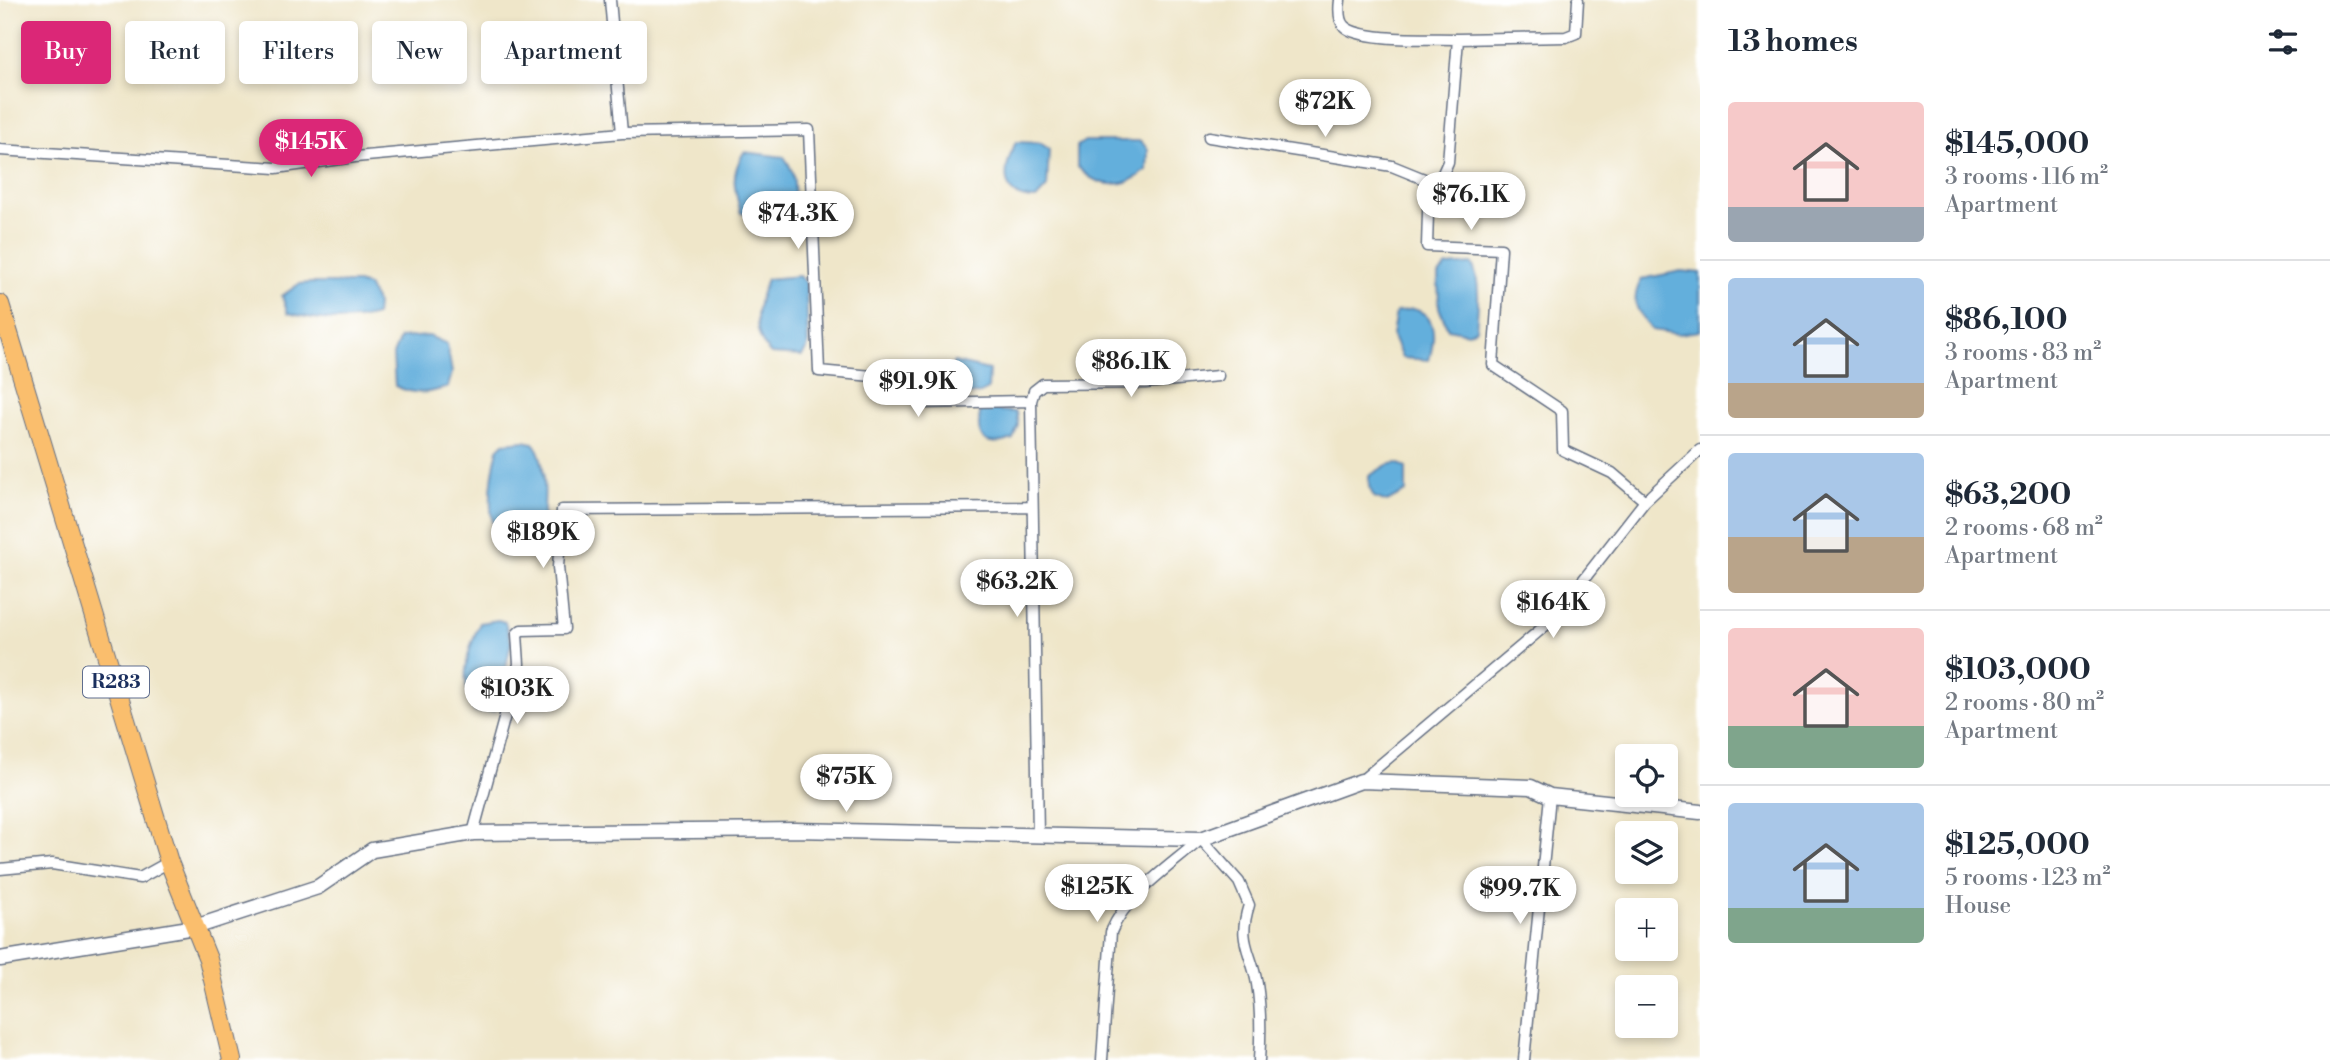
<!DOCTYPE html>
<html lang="en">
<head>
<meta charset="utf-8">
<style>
	body { margin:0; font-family:"Libre Bodoni",serif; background:#f6f6f7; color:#1f2937; height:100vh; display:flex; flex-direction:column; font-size:26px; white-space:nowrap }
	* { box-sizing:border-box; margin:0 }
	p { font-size:23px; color:#747a83 }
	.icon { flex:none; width:38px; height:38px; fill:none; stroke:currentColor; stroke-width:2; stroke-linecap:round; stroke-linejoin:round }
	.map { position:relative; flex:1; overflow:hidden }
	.drawer { display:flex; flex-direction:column; background:#fff; width:630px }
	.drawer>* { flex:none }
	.top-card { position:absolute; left:21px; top:21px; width:665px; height:63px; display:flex; gap:14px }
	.tools { position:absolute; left:1615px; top:744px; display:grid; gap:14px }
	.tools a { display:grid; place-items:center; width:63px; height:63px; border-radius:7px; background:#fff; box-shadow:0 4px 10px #0003; font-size:35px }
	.price { position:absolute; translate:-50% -60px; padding:0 16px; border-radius:24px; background:#fff; color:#222; font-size:23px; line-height:46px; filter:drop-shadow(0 2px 4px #0008) }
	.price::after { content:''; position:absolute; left:50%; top:42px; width:21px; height:16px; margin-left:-10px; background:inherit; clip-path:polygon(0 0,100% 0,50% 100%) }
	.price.current { background:#db2777; color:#fff }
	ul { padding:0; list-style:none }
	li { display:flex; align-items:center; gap:21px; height:175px; padding:0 28px }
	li+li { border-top:2px solid #e0e1e3 }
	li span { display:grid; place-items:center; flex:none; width:196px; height:140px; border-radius:7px; color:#555 }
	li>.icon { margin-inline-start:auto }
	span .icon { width:84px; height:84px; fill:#fffc; stroke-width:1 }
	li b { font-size:30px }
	h2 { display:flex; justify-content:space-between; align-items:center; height:84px; padding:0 28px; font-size:30px }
	.pill { padding:0 24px; border-radius:7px; background:#fff; box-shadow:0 4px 10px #0003; font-size:24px; line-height:63px }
	.pill.current { background:#db2777; color:#fff }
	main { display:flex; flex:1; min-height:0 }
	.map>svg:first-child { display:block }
	.water { fill:#63afdc; stroke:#3f6f9d; stroke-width:2 }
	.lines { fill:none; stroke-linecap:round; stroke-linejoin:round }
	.minor-casing { stroke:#656f83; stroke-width:13 }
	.tertiary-casing { stroke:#656f83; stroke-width:17 }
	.primary-casing { stroke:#656f83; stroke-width:20 }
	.minor { stroke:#fff; stroke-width:10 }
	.tertiary { stroke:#fff; stroke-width:14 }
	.primary { stroke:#fabe6d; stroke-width:18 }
	.labels { text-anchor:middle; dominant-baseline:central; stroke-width:5; stroke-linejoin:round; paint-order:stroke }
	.shield { fill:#fff; stroke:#5f6d8e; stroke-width:2 }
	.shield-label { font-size:19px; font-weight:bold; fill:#1b2f5e }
</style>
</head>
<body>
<main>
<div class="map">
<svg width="1700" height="1060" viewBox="0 0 1700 1060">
	<rect width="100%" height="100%" fill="#fff"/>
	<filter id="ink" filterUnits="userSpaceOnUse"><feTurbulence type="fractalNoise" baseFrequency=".0143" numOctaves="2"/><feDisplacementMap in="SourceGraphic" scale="14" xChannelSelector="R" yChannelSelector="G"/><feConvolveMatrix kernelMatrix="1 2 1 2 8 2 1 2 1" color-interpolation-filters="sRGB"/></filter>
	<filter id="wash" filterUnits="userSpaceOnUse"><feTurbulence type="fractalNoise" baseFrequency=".00686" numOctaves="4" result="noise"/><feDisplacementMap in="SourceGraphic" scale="28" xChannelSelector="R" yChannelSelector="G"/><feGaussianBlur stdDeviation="1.57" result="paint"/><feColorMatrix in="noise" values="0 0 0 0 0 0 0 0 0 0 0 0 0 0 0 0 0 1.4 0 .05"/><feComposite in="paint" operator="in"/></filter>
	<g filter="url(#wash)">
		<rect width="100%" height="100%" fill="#efe6c9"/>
		<path class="water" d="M1085 141H1141L1148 150 1147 170C1123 190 1098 189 1077 166V146Z
			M1016 142 1040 143 1049 149 1047 187 1036 199C998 199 1003 168 1016 142Z
			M744 152 784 157C798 174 799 210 779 223L741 213C734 188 730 175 744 152Z
			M1472 264C1481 282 1478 309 1476 329L1468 333 1448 329 1439 308 1438 275 1447 266Z
			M1681 271 1700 273V331L1679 334 1652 330C1637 312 1629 301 1642 279Z
			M799 276 806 283 808 347 802 356 771 354C750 332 756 305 767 279Z
			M309 283H357L368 286 377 304 376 315C348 323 316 320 288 313L282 296 299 284Z
			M1413 309C1438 315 1435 339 1429 360L1402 358 1392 335 1396 312Z
			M429 336 447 344 452 373 448 387C427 394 415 395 395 386L393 355 400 338Z
			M954 362 989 370 988 389C973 399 959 394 948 382V373Z
			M981 409 1016 412 1018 425 1013 439C984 449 974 438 981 409Z
			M524 441 533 443C549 459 546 522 538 542L529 546H515L498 540C486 513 491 477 498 449L504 443Z
			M1396 463 1406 467V492L1387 502 1374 497 1369 487V476L1387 465Z
			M498 620 505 622 511 642 499 702 494 711 475 712C458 685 467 650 480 623Z"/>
	</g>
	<g filter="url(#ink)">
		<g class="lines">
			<defs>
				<path id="minor" d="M610 0 622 133
					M1340 0C1339 8 1338 20 1344 26 1359 42 1435 38 1458 39
					M1578 0 1576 33 1566 37 1458 39 1448 162 1440 180 1429 181 1427 246 1501 249 1493 365 1562 411 1563 450 1612 473 1645 501
					M1209 137 1392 166 1429 181
					M0 150 276 168 355 157 622 133 809 130 819 371 904 379 921 403 1031 401
					M1361 781 1552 620 1645 501 1700 450
					M473 833 519 664 517 634 521 630 564 629 558 567 562 510 1031 507
					M1038 836 1031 401 1034 391 1043 384 1145 383 1218 376
					M0 869 52 864 140 878 169 862
					M1102 1060 1111 932C1126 894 1171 866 1201 839L1239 882 1249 905C1237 943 1251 949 1257 984 1261 1010 1261 1034 1259 1060
					M1524 1060 1550 796"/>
				<path id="tertiary" d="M0 959 195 927 318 887 372 850 473 833 795 830 1201 839 1361 781 1531 787 1550 796 1700 812"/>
				<path id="primary" d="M0 304 169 862 208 959 232 1060"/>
			</defs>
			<use href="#minor" class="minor-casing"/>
			<use href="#tertiary" class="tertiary-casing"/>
			<use href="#primary" class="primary-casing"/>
			<use href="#minor" class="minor"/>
			<use href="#tertiary" class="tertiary"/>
			<use href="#primary" class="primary"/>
		</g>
	</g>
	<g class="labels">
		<rect class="shield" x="83" y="666.5" width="66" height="31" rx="5"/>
		<g class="shield-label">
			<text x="116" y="682">R283</text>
		</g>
	</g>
</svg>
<div class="tools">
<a><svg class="icon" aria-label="locate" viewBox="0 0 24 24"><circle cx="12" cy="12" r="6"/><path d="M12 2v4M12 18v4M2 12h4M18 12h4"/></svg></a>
<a><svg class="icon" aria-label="layers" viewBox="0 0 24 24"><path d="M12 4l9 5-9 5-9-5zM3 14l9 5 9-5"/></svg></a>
<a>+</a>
<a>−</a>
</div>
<b class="price" style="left:1325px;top:139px">$72K</b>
<b class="price current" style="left:311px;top:179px">$145K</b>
<b class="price" style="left:1471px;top:232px">$76.1K</b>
<b class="price" style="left:798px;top:251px">$74.3K</b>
<b class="price" style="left:1131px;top:399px">$86.1K</b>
<b class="price" style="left:918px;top:419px">$91.9K</b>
<b class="price" style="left:543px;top:570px">$189K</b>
<b class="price" style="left:1017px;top:619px">$63.2K</b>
<b class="price" style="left:1553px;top:640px">$164K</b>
<b class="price" style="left:517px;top:726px">$103K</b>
<b class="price" style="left:846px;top:814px">$75K</b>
<b class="price" style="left:1097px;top:924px">$125K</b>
<b class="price" style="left:1520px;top:926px">$99.7K</b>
<div class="top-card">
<a class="pill current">Buy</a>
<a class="pill">Rent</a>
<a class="pill">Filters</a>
<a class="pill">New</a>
<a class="pill">Apartment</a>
</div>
</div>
<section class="drawer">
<h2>13 homes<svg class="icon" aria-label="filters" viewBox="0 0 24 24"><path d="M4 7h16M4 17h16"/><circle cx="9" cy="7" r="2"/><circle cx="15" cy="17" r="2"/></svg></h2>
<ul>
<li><span style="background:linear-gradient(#f6c9c9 75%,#9aa5b1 0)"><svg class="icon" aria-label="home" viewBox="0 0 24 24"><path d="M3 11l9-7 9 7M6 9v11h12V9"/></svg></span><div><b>$145,000</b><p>3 rooms · 116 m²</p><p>Apartment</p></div></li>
<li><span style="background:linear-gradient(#a9c7e8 75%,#b9a48a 0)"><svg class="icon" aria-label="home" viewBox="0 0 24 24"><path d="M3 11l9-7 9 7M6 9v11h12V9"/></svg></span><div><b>$86,100</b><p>3 rooms · 83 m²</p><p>Apartment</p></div></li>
<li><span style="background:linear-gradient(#a9c7e8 60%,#b9a48a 0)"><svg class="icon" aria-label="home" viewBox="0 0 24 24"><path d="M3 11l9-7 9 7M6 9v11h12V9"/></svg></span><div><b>$63,200</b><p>2 rooms · 68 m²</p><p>Apartment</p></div></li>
<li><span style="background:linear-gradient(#f6c9c9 70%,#7fa58c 0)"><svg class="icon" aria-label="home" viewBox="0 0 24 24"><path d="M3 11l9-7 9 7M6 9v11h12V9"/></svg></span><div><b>$103,000</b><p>2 rooms · 80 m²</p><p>Apartment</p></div></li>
<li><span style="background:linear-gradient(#a9c7e8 75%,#7fa58c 0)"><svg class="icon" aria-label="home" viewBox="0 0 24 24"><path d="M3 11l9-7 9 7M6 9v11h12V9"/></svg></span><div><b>$125,000</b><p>5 rooms · 123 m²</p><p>House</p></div></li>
</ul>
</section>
</main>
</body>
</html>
